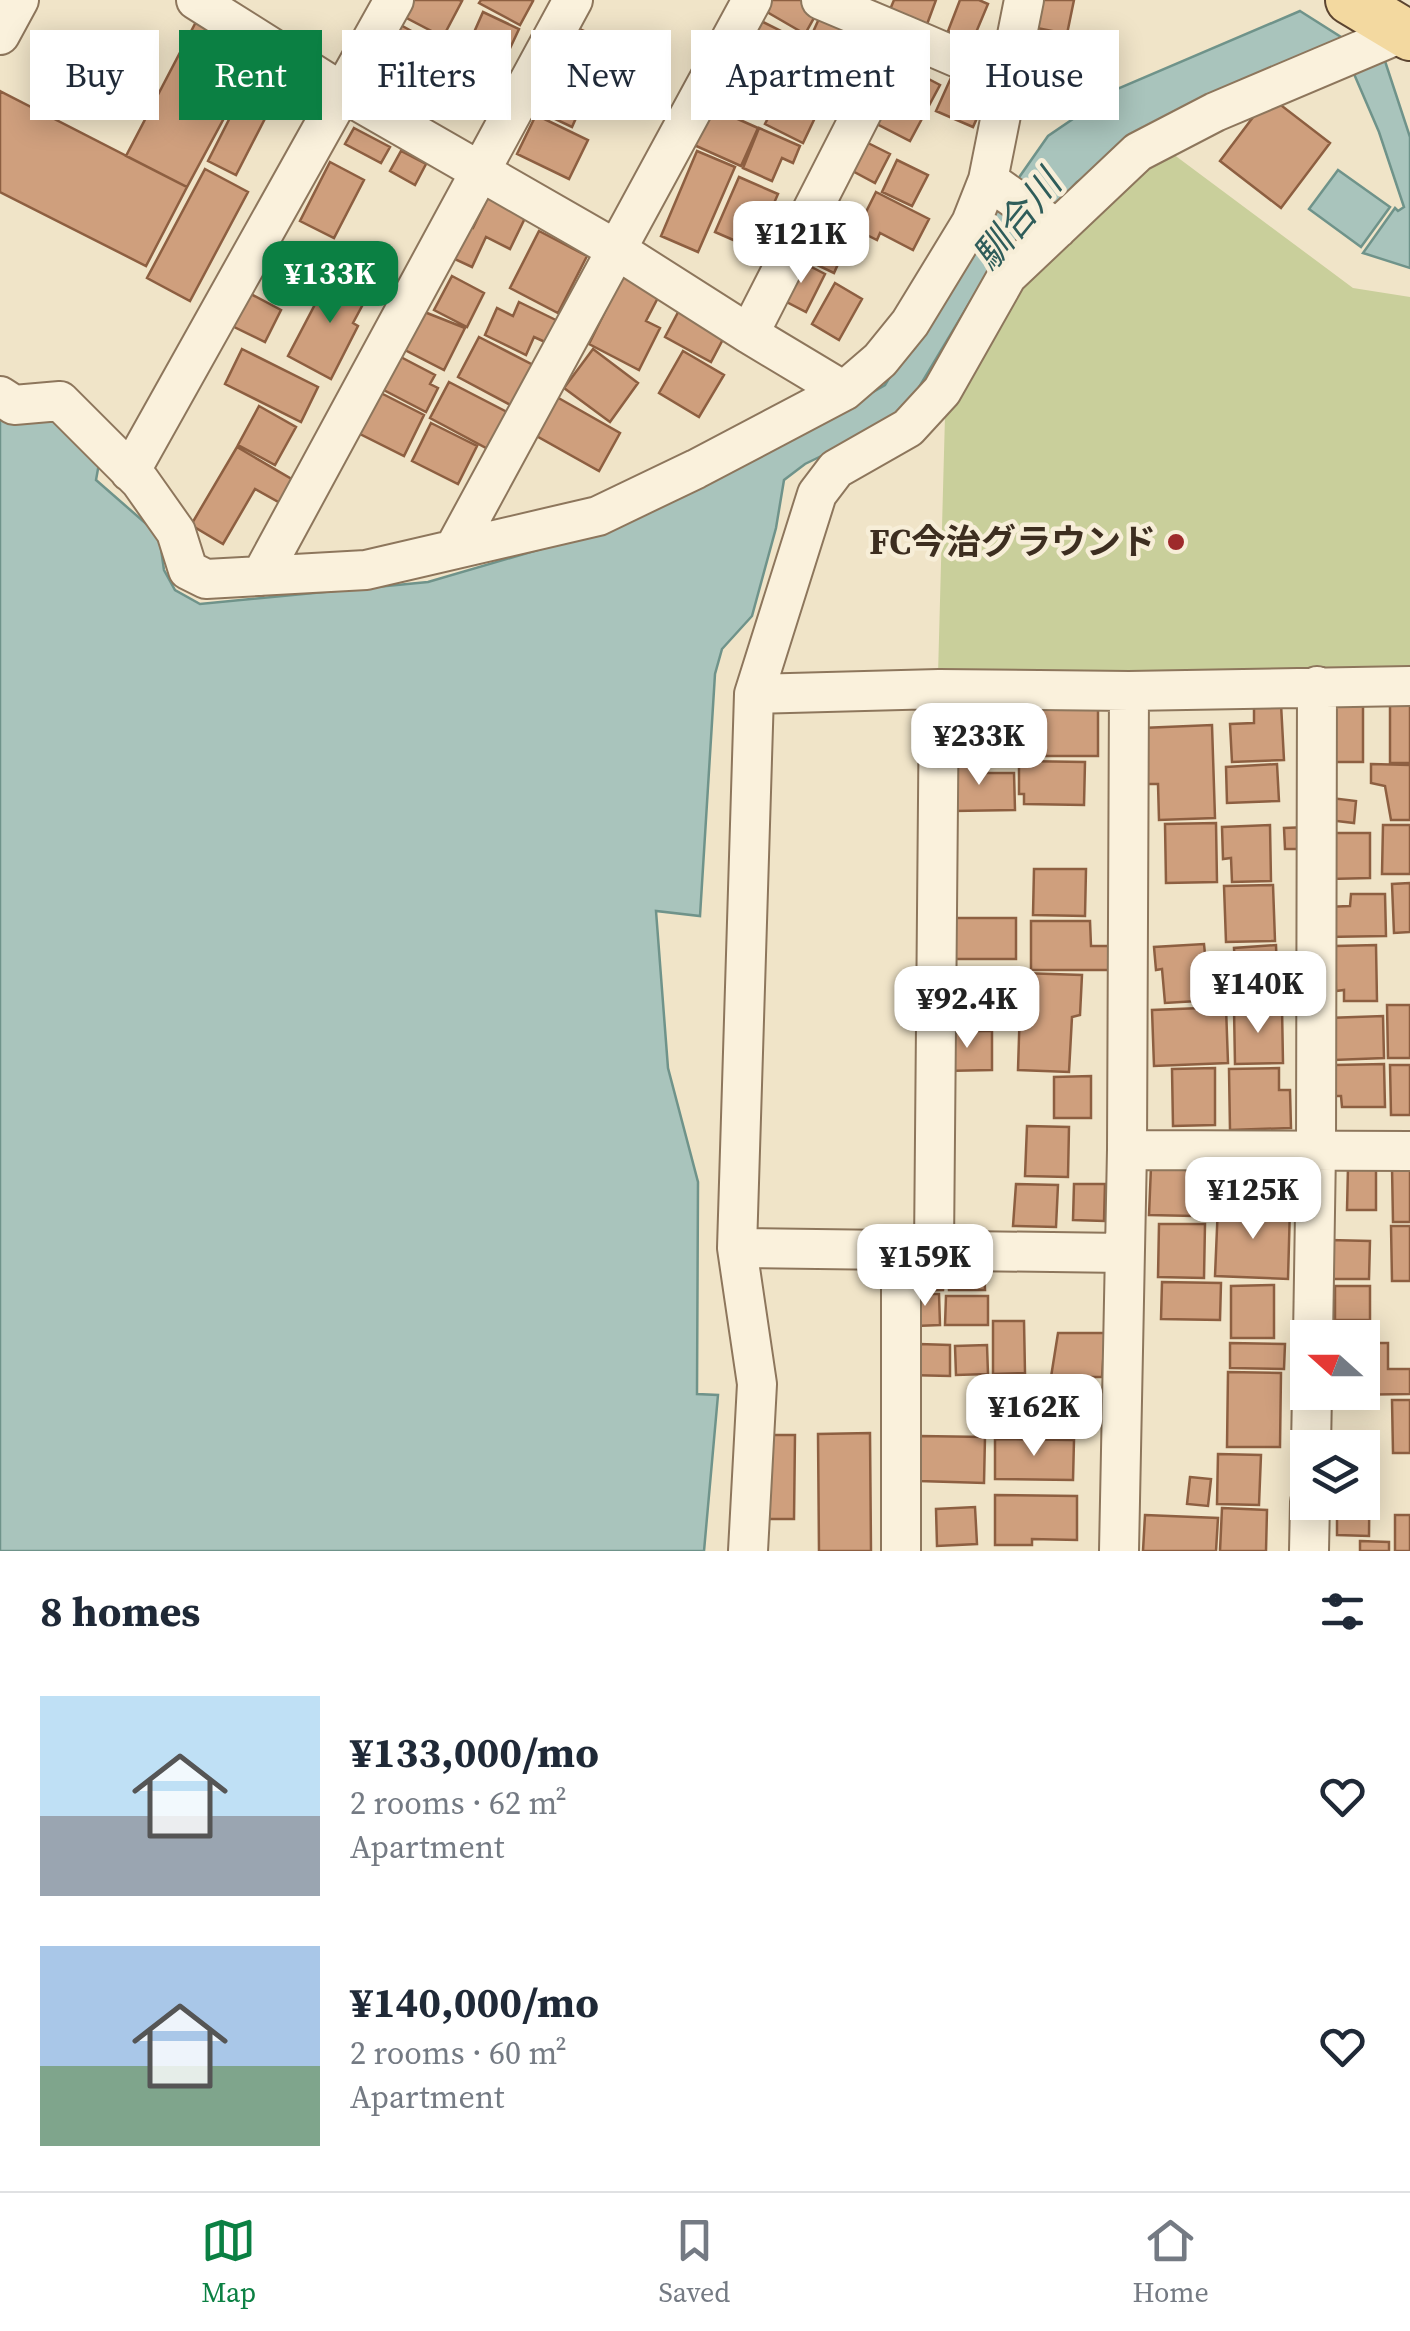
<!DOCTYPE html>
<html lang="en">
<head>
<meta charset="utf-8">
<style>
	body { margin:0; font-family:"Source Serif 4","Noto Sans JP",serif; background:#f6f6f7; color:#1f2937; height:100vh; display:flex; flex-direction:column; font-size:38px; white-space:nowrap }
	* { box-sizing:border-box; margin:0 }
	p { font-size:32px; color:#747a83 }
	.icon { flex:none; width:55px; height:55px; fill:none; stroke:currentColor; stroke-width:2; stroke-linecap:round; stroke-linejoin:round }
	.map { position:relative; height:1551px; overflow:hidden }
	.side { display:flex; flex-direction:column; background:#fff; flex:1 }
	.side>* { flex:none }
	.guide { position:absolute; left:30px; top:30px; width:1350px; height:90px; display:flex; gap:20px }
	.needle { width:65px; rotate:291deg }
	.fabs { position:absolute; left:1290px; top:1320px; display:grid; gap:20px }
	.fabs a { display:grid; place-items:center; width:90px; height:90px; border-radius:0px; background:#fff; box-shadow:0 5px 25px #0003; font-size:50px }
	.price { position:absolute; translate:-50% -85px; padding:0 22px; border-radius:20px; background:#fff; color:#222; font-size:32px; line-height:65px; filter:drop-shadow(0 2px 5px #0008) }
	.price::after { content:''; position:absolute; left:50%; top:60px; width:30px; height:22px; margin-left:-15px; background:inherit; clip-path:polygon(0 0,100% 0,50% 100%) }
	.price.current { background:#0b8043; color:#fff }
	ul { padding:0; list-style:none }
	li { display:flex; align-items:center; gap:30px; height:250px; padding:0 40px }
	li span { display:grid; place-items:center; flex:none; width:280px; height:200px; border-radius:0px; color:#555 }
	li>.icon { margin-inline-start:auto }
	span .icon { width:120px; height:120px; fill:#fffc; stroke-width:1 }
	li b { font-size:42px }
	h2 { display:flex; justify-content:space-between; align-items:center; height:120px; padding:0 40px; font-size:42px }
	.chip { padding:0 35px; border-radius:0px; background:#fff; box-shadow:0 5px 25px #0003; font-size:35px; line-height:90px }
	.chip.current { background:#0b8043; color:#fff }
	.tab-bar { display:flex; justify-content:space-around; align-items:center; height:140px; border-top:2px solid #e0e1e3; background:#fff; font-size:28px; color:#747a83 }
	.tab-bar a { display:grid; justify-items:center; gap:5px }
	.tab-bar .current { color:#0b8043 }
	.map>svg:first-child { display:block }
	.green { fill:#c9cf9b }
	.water { fill:#a9c4bc; stroke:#6f938a; stroke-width:2.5 }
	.building { fill:#cf9f7d; stroke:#8d5f41; stroke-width:2.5 }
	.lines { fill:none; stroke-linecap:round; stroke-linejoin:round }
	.minor-casing { stroke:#8d765c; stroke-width:42 }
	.major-casing { stroke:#5b4430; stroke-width:52 }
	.minor { stroke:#faf1dc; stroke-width:38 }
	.major { stroke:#f3d9a0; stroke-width:48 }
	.poi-dot { fill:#9e2a2b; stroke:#f7eed8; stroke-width:4 }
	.labels { text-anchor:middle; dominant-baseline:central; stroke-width:9; stroke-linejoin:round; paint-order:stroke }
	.poi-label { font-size:35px; font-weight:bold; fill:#3d2e20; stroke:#f7eed8; text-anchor:end }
	.water-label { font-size:38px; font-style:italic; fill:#2f5d5a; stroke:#f7eed8 }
</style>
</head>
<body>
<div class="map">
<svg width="1410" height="1551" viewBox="0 0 1410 1551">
	<rect width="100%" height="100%" fill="#f0e4c8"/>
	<path class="green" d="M1169 151 1353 288 1410 297V668L938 675 945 416 1014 282Z"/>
	<path class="water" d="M1300 11 1341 37 1342 48 1165 128 1077 182 979 287 906 409 873 431 805 464 784 480 776 528 752 616 722 649 715 674 700 916 656 911 668 1068 698 1182 697 1394 718 1395 704 1551H0V416L55 414 100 458 96 480 159 535 164 570 175 590 200 604 428 582 623 525 764 455 885 385 897 365 915 348 983 229 1048 136 1117 89Z
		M1381 49 1410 137V268L1363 253 1395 208 1398 211 1404 207 1379 132 1348 60Z
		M1338 170 1390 207 1361 247 1309 209Z"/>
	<path class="building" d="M404 0H459L462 1 443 37 397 13Z
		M481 0H531L533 1 520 25 479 3Z
		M764 0H824L805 34 760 8Z
		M894 0H936L926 27 889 12Z
		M960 0H979L988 4 972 42 948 31Z
		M1038 0H1074L1067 34 1032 27Z
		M826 3 867 21 854 48H827L809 41Z
		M483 12 519 29 499 72 464 55Z
		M749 15 801 41 781 80 730 53Z
		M197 20 259 53 187 187 126 156Z
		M397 23 442 48 419 90 374 65Z
		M565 23 631 51 610 103 543 74Z
		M963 51 989 91 973 127 936 111Z
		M463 59 486 71 464 115 440 103Z
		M847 61 867 71 857 90 837 79Z
		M896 62 940 85 910 141 867 119Z
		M534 76 584 100 572 127 521 103Z
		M246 86 274 101 236 175 208 161Z
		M784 87 821 105 803 143 765 124Z
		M0 91 187 187 146 266 0 192Z
		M1269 96 1330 143 1281 208 1220 161Z
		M713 108 758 128 741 166 685 141Z
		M536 115 588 140 569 179 517 154Z
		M354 128 390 147 381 163 345 144Z
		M759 128 800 146 793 163 782 158 772 181 743 168Z
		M862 140 890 154 875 183 847 168Z
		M401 151 426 164 415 185 390 171Z
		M697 151 735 167 698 252 661 236Z
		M897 160 928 175 912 206 882 192Z
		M330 162 364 180 334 238 300 221Z
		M205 169 248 192 190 301 147 278Z
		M739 177 778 194 754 249 715 232Z
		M876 192 929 219 913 250 880 233 877 240 857 230Z
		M488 197 526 216 510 249 486 237 472 267 448 256 463 224 473 228Z
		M816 217 852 233 834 273 798 256Z
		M539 231 587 256 558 313 510 288Z
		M284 252 310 265 292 298 266 284Z
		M796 259 825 274 806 312 777 297Z
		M627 267 664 286 646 321 660 328 639 370 589 344Z
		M332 272 370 291 353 323 358 326 331 379 288 356Z
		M452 276 484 293 467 327 434 310Z
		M835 283 862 299 839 340 812 324Z
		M247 292 281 310 265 342 230 325Z
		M684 301 730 326 711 362 665 337Z
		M519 302 564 324 554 346 534 337 526 355 485 335 497 308 513 316Z
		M422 311 465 328 444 370 401 348Z
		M479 337 539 368 518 409 458 377Z
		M242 349 318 387 301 422 225 384Z
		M593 349 638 383 610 422 564 388Z
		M683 351 724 375 699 417 659 393Z
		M395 354 435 375 430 384 438 388 426 412 378 387Z
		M449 382 507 412 488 449 430 418Z
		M371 388 424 415 404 456 350 429Z
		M555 396 620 433 599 471 533 434Z
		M259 406 296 427 275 465 238 445Z
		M431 423 477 446 458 484 412 461Z
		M237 447 295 481 282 504 255 489 223 544 191 525Z
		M1390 701H1410V763H1390Z
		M1323 703H1363V762H1322Z
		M1281 704 1284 760 1232 762 1230 724 1254 723V705Z
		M946 705 989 706 988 724H1009L1008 758H946Z
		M1020 707H1098V756H1019Z
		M1212 725 1215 818 1159 820 1158 784H1145L1142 728Z
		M977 761V773H1014L1015 810 954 811 944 762Z
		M1019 761 1085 762 1084 805 1024 804V794H1019Z
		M1277 764 1279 801 1227 803 1226 767Z
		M1371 764 1410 765V820H1391L1385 786 1371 783Z
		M1331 798 1356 801 1354 823 1328 820Z
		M1216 823 1217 882 1166 883 1165 824Z
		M1270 825 1271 881 1232 882 1231 858 1223 859 1222 827Z
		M1383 825H1410V874H1382Z
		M1309 827 1310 849H1285L1284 828Z
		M1328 833H1370V878L1329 879Z
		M1034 869H1086L1085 916 1033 915Z
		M1410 883V932L1394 933 1392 884Z
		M1273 885 1275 941 1226 942 1224 886Z
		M1351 894H1385L1386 936 1325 937V907L1350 906Z
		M949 918H1016V959H950Z
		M1031 921H1090L1091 946H1109V970H1031Z
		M1204 944 1206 964H1212L1214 1000 1165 1003 1162 969 1156 970 1154 947Z
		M1276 945 1278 1002 1237 1004 1234 948Z
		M1376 945 1377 1001H1344V990L1336 991 1335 946Z
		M968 972H1014V1018H967Z
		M1021 973 1082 975 1080 1015 1072 1017 1069 1072 1018 1070Z
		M1387 1005H1410V1058H1388Z
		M1226 1007 1228 1063 1154 1066 1152 1010Z
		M1282 1008 1283 1063 1235 1064 1234 1009Z
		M1383 1016 1384 1058 1334 1060 1327 1018Z
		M942 1031H992V1070L943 1071Z
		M1384 1064 1385 1107H1342L1341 1096H1335V1065Z
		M1390 1065H1410V1115H1391Z
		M1215 1068V1125L1173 1126 1172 1069Z
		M1279 1068V1090H1290L1291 1128 1230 1130 1229 1069Z
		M1091 1076V1118H1054V1077Z
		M1027 1126 1069 1127 1068 1177 1025 1176Z
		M1224 1166 1299 1175 1295 1202 1221 1193Z
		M1151 1167 1195 1168 1194 1216 1149 1215Z
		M1348 1167H1376V1210H1347Z
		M1392 1167H1410V1222H1393Z
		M1016 1184 1058 1185 1056 1227 1013 1226Z
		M1074 1184H1105L1104 1221 1073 1220Z
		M1218 1205 1290 1207 1288 1279 1215 1276Z
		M1159 1224H1205L1204 1278 1158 1277Z
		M1391 1226H1410V1281H1392Z
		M1329 1240 1370 1241 1369 1279H1329Z
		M920 1261H944L943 1290 906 1291Z
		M984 1262 985 1290H949L948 1263Z
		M1162 1282 1221 1283 1220 1320 1161 1319Z
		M1274 1285V1338H1231V1286Z
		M1335 1286H1370V1320H1335Z
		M906 1294H939L940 1325 916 1326Z
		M946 1296H988V1325H945Z
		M993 1321H1024L1025 1373 993 1374Z
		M1058 1333H1105L1102 1377H1051Z
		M1230 1343 1285 1344 1284 1369 1230 1368Z
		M1362 1343H1388V1369H1410V1394L1339 1395V1392H1362Z
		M919 1344 950 1345V1376L908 1375Z
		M987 1345 988 1374 956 1375 955 1346Z
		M1228 1372 1281 1373 1280 1447H1227Z
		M994 1382H1040V1432L994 1431Z
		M1392 1400H1410V1453H1393Z
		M870 1433 871 1551H819L818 1434Z
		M770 1435H795L794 1519H769Z
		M1333 1435H1370L1369 1536 1337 1535V1514H1320L1321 1502H1362V1448H1333Z
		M920 1436 985 1437 984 1483 919 1481Z
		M995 1439 1074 1440 1073 1480 995 1479Z
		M1218 1454 1261 1455 1259 1505 1217 1504Z
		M1190 1477 1211 1479 1208 1506 1187 1504Z
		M995 1495 1077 1496V1540L1032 1539V1545H995Z
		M975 1507 977 1544 937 1546 936 1509Z
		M1222 1508 1267 1510 1266 1551H1220Z
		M1145 1515 1218 1518 1216 1551H1143Z
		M1395 1515H1410V1551H1395Z
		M1360 1541 1389 1542V1551H1360Z"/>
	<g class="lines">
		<defs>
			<path id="minor" d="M196 0 342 92 617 250 749 334 844 391
				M821 0 902 34
				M0 35 19 0
				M988 180 1057 229
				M749 334 902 34 1007 79
				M0 396 14 405 60 401 140 481 176 532 188 570 206 579 366 570 598 516 696 469 844 391 880 360 910 323 971 223 988 180 1024 0
				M130 472 394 0
				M454 549 752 0
				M261 576 573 0
				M754 694 939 689 1129 691 1410 686
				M1127 1150 1410 1151
				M737 1248 1124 1253
				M934 1249 939 689
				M1313 1338 1316 1150 1317 686
				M1311 1448 1312 1392
				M748 1551 757 1384 737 1248 754 694 817 494 836 469 908 428 942 391 1007 276 1138 152 1215 112 1404 32
				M901 1551V1251
				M1119 1551 1127 1150 1129 691
				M1309 1551 1310 1502"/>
			<path id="major" d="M1350 0 1410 36"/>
		</defs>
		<use href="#minor" class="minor-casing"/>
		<use href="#major" class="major-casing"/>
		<use href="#minor" class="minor"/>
		<use href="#major" class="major"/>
	</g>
	<circle class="poi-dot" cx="1176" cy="542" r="10"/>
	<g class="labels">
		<g class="poi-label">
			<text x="1156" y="542">FC今治グラウンド</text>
		</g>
		<g class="water-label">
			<text transform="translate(1017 220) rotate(-51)">馴合川</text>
		</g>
	</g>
</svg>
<div class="fabs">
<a><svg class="needle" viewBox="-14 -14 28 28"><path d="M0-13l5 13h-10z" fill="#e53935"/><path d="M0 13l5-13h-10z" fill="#747a83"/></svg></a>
<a><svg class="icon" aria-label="layers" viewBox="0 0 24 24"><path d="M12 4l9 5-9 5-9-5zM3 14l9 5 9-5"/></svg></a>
</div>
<b class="price" style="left:801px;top:286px">¥121K</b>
<b class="price current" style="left:330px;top:326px">¥133K</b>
<b class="price" style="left:979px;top:788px">¥233K</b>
<b class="price" style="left:1258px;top:1036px">¥140K</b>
<b class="price" style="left:967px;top:1051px">¥92.4K</b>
<b class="price" style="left:1253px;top:1242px">¥125K</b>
<b class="price" style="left:925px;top:1309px">¥159K</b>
<b class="price" style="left:1034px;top:1459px">¥162K</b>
<div class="guide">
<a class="chip">Buy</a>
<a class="chip current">Rent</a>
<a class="chip">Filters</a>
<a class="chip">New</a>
<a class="chip">Apartment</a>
<a class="chip">House</a>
</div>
</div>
<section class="side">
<h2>8 homes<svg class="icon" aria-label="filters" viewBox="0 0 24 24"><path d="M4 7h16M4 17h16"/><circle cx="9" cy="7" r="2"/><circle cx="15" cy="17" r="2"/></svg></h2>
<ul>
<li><span style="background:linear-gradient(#bfe0f5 60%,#9aa5b1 0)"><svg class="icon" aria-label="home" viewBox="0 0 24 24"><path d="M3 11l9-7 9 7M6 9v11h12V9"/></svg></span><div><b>¥133,000/mo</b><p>2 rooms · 62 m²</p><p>Apartment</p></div><svg class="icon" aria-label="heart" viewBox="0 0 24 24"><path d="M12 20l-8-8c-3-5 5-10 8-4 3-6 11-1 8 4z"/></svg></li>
<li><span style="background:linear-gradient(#a9c7e8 60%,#7fa58c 0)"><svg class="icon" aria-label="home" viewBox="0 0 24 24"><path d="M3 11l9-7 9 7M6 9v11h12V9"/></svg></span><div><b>¥140,000/mo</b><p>2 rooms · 60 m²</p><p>Apartment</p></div><svg class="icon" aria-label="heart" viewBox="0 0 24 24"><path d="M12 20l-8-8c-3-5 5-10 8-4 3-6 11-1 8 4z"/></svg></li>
</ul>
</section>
<nav class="tab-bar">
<a class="current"><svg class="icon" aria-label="map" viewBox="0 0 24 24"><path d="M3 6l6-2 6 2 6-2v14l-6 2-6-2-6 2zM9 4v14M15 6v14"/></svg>Map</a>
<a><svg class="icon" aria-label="saved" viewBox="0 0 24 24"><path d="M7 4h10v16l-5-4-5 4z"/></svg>Saved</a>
<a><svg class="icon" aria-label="home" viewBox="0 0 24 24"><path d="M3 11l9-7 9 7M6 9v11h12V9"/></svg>Home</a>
</nav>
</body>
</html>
